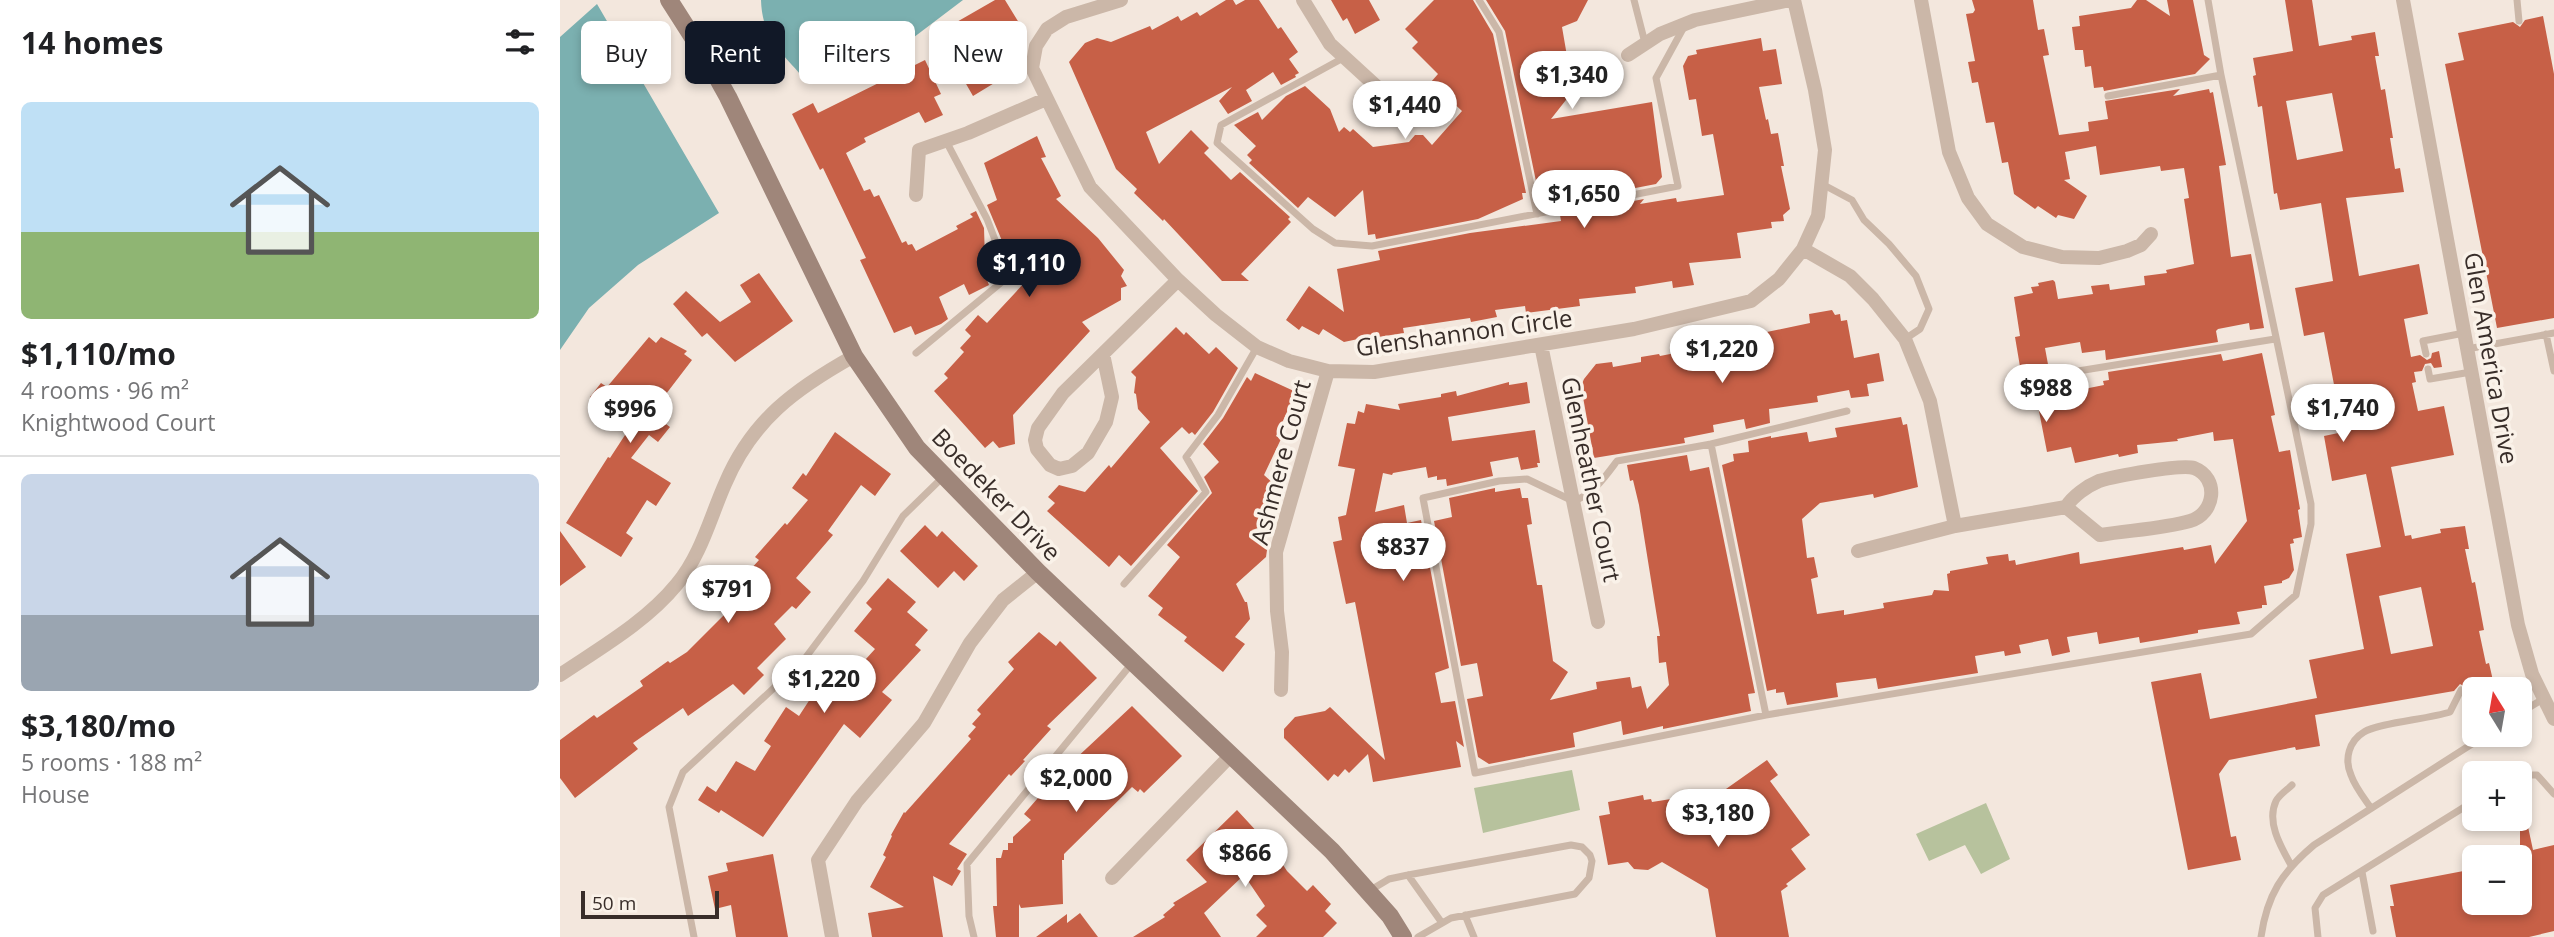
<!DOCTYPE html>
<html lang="en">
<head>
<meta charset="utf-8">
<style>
	body { margin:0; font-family:"Open Sans",sans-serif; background:#f2f2f2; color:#202124; height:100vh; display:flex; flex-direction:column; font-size:26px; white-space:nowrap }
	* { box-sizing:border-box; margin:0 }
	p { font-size:23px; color:#757577 }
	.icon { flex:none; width:38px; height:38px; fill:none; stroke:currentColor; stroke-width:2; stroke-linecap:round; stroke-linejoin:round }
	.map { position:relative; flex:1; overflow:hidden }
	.details { display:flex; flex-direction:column; background:#fff; width:560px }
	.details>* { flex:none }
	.banner { position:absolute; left:21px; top:21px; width:665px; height:63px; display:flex; gap:14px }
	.needle { width:46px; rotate:349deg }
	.controls { position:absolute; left:1902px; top:677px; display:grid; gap:14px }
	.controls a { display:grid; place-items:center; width:70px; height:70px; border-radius:10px; background:#fff; box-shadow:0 4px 10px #0003; font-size:35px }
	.scale { position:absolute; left:21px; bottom:18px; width:138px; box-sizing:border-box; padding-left:7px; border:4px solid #382d29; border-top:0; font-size:19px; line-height:24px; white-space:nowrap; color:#382d29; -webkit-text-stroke:5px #faf2e9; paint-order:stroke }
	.price { position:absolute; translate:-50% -60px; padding:0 16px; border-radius:24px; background:#fff; color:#222; font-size:23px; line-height:46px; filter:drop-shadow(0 2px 4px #0008) }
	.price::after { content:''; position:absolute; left:50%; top:42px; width:21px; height:16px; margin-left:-10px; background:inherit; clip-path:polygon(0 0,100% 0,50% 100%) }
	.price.on { background:#111827; color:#fff }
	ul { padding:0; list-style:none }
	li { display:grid; align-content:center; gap:14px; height:371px; padding:0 21px }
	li+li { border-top:2px solid #e0e0e0 }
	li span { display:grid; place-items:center; height:217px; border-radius:10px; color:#555 }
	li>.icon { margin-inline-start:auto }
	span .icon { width:126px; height:126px; fill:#fffc; stroke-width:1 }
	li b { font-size:30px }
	h2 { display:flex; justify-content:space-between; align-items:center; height:84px; padding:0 21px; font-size:30px }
	.tag { padding:0 24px; border-radius:10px; background:#fff; box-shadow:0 4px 10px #0003; font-size:24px; line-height:63px }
	.tag.on { background:#111827; color:#fff }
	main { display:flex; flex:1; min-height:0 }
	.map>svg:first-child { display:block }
	.green { fill:#b7c29d }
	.water { fill:#7bb0b0 }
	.building { fill:#c76047; fill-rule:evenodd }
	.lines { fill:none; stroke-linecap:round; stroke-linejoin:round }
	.lane { stroke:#cbb7a8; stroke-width:7 }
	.street { stroke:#cbb7a8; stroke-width:14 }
	.secondary { stroke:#9f867a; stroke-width:18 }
	.labels { text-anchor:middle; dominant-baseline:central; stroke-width:7; stroke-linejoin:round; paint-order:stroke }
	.street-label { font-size:24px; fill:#382d29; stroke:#faf2e9 }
</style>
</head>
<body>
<main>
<section class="details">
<h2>14 homes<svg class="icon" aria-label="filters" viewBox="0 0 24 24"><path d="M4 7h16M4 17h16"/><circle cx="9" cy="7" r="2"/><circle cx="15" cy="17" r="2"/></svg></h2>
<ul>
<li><span style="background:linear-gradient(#bfe0f5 60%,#8fb573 0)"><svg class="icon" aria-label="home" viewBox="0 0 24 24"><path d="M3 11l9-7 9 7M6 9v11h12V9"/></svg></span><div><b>$1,110/mo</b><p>4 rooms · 96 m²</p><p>Knightwood Court</p></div></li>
<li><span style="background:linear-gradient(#c9d6e8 65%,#9aa5b1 0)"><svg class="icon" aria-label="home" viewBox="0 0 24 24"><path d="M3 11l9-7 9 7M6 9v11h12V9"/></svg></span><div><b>$3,180/mo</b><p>5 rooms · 188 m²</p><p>House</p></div></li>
</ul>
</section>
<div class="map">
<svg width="1994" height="937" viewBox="0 0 1994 937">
	<rect width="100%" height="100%" fill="#f3e7dd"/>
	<path class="green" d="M1012 770 1020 810 923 833 914 788Z
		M1426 803 1450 859 1421 874 1405 845 1369 861 1356 834Z"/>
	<path class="water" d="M201 0H403L337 50 294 71 243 77C220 51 202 36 201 0Z
		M37 4 159 213 78 265 29 308 0 350V37Z"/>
	<path class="building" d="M435 0H445L461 26 455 29V35L448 40 432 74 436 82 413 96 383 44 394 38 388 27Z
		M666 0H673L676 5 685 0H699L718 29 721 27 738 52 729 59 739 73 735 75 736 77 721 85 713 72 686 90 692 101 668 114 659 101 672 87 586 132 599 164 631 130 649 148 644 153 671 180 680 172 730 217 728 219 731 222 681 274 689 281H662L604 219 603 221 574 193 577 189 556 169 509 62 525 43 537 38 551 42 590 26 592 30 618 16 621 21 637 12 640 16Z
		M771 0H809L820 20 795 34 787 18 783 21Z
		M874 0H913L933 34 966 193H962L963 199 918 219 816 239 815 234 808 235 803 190 775 217 748 197 738 208 689 163 692 160 687 155 696 146 674 125 698 112 702 120 726 96 745 86 770 109 779 132 784 127 790 132 793 129 813 147 849 142 855 135H863L872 145 902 111 871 82 878 74 852 48 858 42 845 29Z
		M926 0H1028L1017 21 1002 27 1013 91 991 119 1092 102 1102 177 1096 184 998 203 996 188 978 191 945 31Z
		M1412 0H1473L1478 30 1484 29 1489 55 1483 56 1499 135 1529 131 1528 122 1548 119 1545 101 1620 89 1613 96 1649 89 1650 93 1653 92 1666 165 1659 166 1671 257 1691 254 1704 328 1690 330 1689 323 1658 329 1656 331 1658 342 1546 360 1545 350 1522 353 1520 342 1485 348 1492 386 1498 385 1499 394 1544 385 1543 381 1549 380 1548 372 1661 354 1663 361 1702 353 1715 415 1711 416 1719 452 1730 450 1740 509 1738 510 1742 537 1733 539 1734 543 1730 544 1734 570 1729 578 1722 581V583L1704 586 1707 605H1702V608L1677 612 1680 624 1638 630V633L1580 643 1579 637 1539 644 1537 632 1507 637 1510 652 1492 656 1488 639 1459 645 1461 653 1445 656 1444 651 1415 656 1418 673 1318 689 1316 678 1276 683 1278 697 1227 705 1224 692 1216 693V689L1207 691 1162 465 1174 461 1173 454 1189 452 1188 441 1211 436V438L1247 432 1249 442 1277 437 1275 428 1341 417 1343 425 1347 424 1358 487 1314 498 1313 494 1260 503 1242 519 1247 558 1254 557 1258 577 1251 579 1257 614 1284 610V615L1324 608 1323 603 1372 595 1374 590 1389 591 1387 574 1390 573V571L1428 564 1426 557 1448 554 1449 561 1455 560 1456 565 1519 552 1520 564 1623 547 1624 550 1651 545 1655 564 1687 521 1673 439 1654 441 1653 432 1617 439 1618 441 1577 445 1578 453 1559 457 1558 454 1515 463 1511 447 1487 452 1478 406 1467 408 1455 337 1460 336 1454 297 1473 293 1471 287 1479 286 1478 283 1493 280 1495 282 1498 299 1533 294 1531 286 1549 284 1550 290 1585 285 1584 276 1607 273 1606 270 1634 264 1624 199 1629 198 1624 168 1601 171 1600 166 1540 175 1536 146 1505 152 1510 179 1504 180 1527 196 1514 219 1498 215 1496 218 1478 206 1475 209 1454 194 1448 162 1442 163 1434 122 1426 123 1418 82 1412 83 1408 62 1415 61 1406 14 1413 13 1415 10Z
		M1577 0H1586L1610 16 1607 0H1633L1644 55 1650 59 1635 74 1544 91 1543 87 1534 88 1531 66 1525 67 1523 50H1515L1512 27 1520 26 1519 16 1571 8Z
		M1725 0H1752L1759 46 1792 40 1791 36 1815 32 1819 56H1815L1821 90 1825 89 1833 138H1830L1835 169 1840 168 1844 192 1786 198 1799 276 1859 264 1868 314 1844 319 1851 357 1860 355 1867 360 1871 358 1872 353 1879 351 1882 367 1874 368 1871 363 1865 364 1862 371 1854 372 1856 382 1852 383 1858 411 1884 406 1894 455 1831 467 1845 536 1851 535 1852 539 1881 533 1880 529 1905 526 1909 549H1905L1912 583 1915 582 1924 630 1919 631 1926 664 1929 663 1934 685 1911 690 1900 684 1894 691 1755 715 1760 746 1736 750 1735 747 1669 760 1659 774 1671 837 1676 836 1681 860 1628 870 1591 682 1641 673 1650 719 1757 698 1749 660 1804 649 1786 554 1821 547 1806 474 1772 481 1764 436 1783 432 1764 332 1744 336 1735 288 1773 281 1761 203 1720 210 1717 193 1714 194 1702 106 1698 107 1693 76 1696 75 1693 58 1733 51ZM1772 93 1783 151 1737 160 1726 101ZM1861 587 1873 646 1831 654 1819 596Z
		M1983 16 1994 74V318L1937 328 1885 64 1904 60 1898 33 1953 22 1960 27 1965 20Z
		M1201 38 1203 51 1216 49 1217 55 1222 84 1199 87 1206 120 1208 119 1211 134 1218 133 1224 166H1221L1230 209 1223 215 1224 221 1211 222 1212 228 1177 233 1181 258 1129 263 1134 285 1113 288 1112 281 1075 287 1076 293 1019 299 1020 306 966 313 965 306 935 310 937 317 911 322 910 318 843 328 844 333 818 337 817 335 784 342 763 329 759 335 742 326 739 330 726 320 749 286 784 312 777 269 820 260 818 251 910 233 1001 221 1000 215 1084 199 1080 204 1116 198 1117 202 1164 195 1153 134 1142 136 1136 99 1129 100 1123 66 1128 56 1137 54 1136 50Z
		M365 60 381 94 374 97 383 115 365 123 359 112 304 138 306 142 286 153 304 191 310 189 314 197 319 195 342 243 346 241 348 245 352 244 356 251 398 229 396 226 413 217 410 214 416 211 424 228 425 259 421 265 429 285 409 295 404 284 379 297 388 319 381 324 355 335 351 326 334 333 300 260 306 258 263 168 260 170 232 114 253 103 258 113Z
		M477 136 486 157 481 158 501 196 496 199 538 238 564 270 561 276 567 286 561 288V300L522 322 530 331 453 415 455 444 439 448 433 441 425 448 374 391 388 378 384 374 404 352 400 348 411 336 405 330 418 315 427 323 493 252 464 267 445 248 427 205 437 200 424 163Z
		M199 273 233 321 175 362 147 333 142 337 113 304 126 291 160 322 191 302 180 285Z
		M1272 310 1275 315 1280 314 1281 321 1287 320 1294 358 1319 353 1324 381 1307 384 1309 396 1291 398 1289 390 1257 396 1258 402 1209 409 1210 423 1186 429 1184 419 1153 425 1154 432 1124 438 1125 443 1034 458 1021 386 1024 379 1036 364 1052 362 1053 367 1081 362V357L1099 354 1100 356 1202 336V333L1250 323 1249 314Z
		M616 327 624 335 626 332 649 354 656 347 678 368 653 412 635 435 632 432 629 434 622 427 600 448 638 491 571 566 559 555 549 567 487 511 495 503 488 497 499 485 525 492 549 465 551 468 590 422 578 409 576 394 574 393 576 377 571 372Z
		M89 337 96 343 101 337 127 351 124 354 132 360 106 394 110 397 95 416 110 427 98 442 89 435 71 458 111 483 96 506 87 500 66 533 73 538 61 557 6 523 48 457 50 458 67 432 57 425 60 420 30 397 41 383 47 387Z
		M695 373 736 392 716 436 721 439 704 475 714 484 709 488 713 523 692 530 708 543 706 557 676 584 685 602H687L690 619 675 637 685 644 663 672 624 641 627 637 598 615 603 608 588 596 620 557 607 545 652 493 644 477 659 462 643 444 663 418 687 377 691 381Z
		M949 382V385L967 382 970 403 888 417 892 441 975 430 980 463H977L978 467 961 470 958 457 930 462 933 476 887 486 886 479 877 480V476L868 478 866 467 833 473 832 475 823 473 815 512 844 505 847 523 861 520 889 668 875 673 881 703 895 701 904 747 896 741 901 767 813 782 808 754 789 773 785 769 778 777 774 774 768 781 724 738V729L735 717 765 711 770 707 825 760 795 602 786 604 773 542 782 540 778 517 786 515 795 469 778 466 787 423 795 424 798 411 804 413 806 404 840 410 838 404 881 397V394L896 391 897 396Z
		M275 432 331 474 315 496 301 485 268 531 273 535 236 578 251 592 236 609 232 606 214 624 226 639 197 668 204 675 184 695 173 684 128 716 123 708 73 743 78 749 15 798 0 778V740L34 715 37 718 83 686 80 681 108 661 110 663 127 652 200 579 190 570 199 560 195 557 225 523 227 525 248 500 232 488 243 473 246 476Z
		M1127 455 1130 471 1149 467 1195 693 1188 694 1191 711 1103 729V726L1063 735 1061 721 1013 733 1015 747 929 764 918 757 907 699 923 696 917 663 901 666 874 521 892 517 889 498 935 488V492L960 488 962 498H968L972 524 967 525 977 585H982L993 661 1008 672 990 700 1037 689 1036 682 1070 677 1072 688 1081 686 1087 709 1109 685 1106 662 1099 663 1097 636H1100L1079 505 1073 480 1070 481 1067 465Z
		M365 525 377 537 382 531 418 566 404 581 394 571 378 588 340 551Z
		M0 531 26 567 0 586Z
		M328 578 356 602 347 612 368 630 355 645 361 650 322 692 332 700 300 738 284 724 203 837 161 810 159 813 138 800 147 786 156 792 176 761 195 771 211 746 204 741 226 707 239 716 256 690 254 688 281 657 296 670 315 649 294 631 312 609 306 603Z
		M479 632 496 646 500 641 537 678 487 726 491 729 463 760 465 761 451 776 449 774 389 844 407 854 397 869 401 871 392 886 373 876 383 937H312L308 913 344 907 310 887 326 857 323 855 332 836 331 835 344 812 345 813 411 739 408 736 416 727 412 724 421 714 417 710 454 669 448 662Z
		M572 706 622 756 584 793 580 789 578 792 572 787 504 854V860H502L503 904 461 908 459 904V937H436L433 906H437L436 858H441L443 850H448V843H453V837L471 820 464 814 497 776Z
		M1207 760 1218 775 1210 781 1250 835 1231 849 1246 869 1226 884 1228 886 1221 891 1229 937H1156L1148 889 1102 862 1088 870 1074 869 1068 862 1048 865 1039 816 1050 814 1048 802 1083 795 1084 800 1091 799 1092 802 1111 799 1112 804 1143 798 1149 801Z
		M677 810 712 848 727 871 747 891 753 885 771 904 765 911 777 923 763 937H696L707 926 696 915 705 906 684 875 644 913 661 937H573L605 917 603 915 615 905 613 903 647 882 626 860Z
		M1960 822H1967L1973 850 1994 845V931L1969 937H1836L1830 906H1834L1830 885 1914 869V903H1960Z
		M213 854 228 937H176L171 905 155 909 148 876 168 871 166 863Z
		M520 913 538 937H476L507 914V923Z"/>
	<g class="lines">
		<path class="lane" d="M919 0 939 32 977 214
			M1074 0 1085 43
			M1648 0 1661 75
			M1957 0 1959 21
			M785 57 661 125 657 143 753 229 775 243 812 246 1118 186 1096 78 1125 25
			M1262 184 1292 200 1304 220 1329 244 1356 276 1369 309 1360 329 1345 339
			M1986 334 1994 371
			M1907 349 1994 333
			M356 353 449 276 427 219 386 141
			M1866 354 1863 341 1904 333
			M1868 369 1870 379 1911 372
			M1512 372 1715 339
			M1151 444 1057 461C1045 477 1033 495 1013 501L967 479 939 481 863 498 915 773 1206 715 1691 634 1736 595 1751 524V504L1661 75 1548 96
			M564 584 646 492 626 457 658 415 697 347
			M1960 713 1983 699
			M1206 715 1151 444 1287 411
			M1960 775H1977L1994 794
			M1811 808C1804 798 1795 787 1791 775 1784 759 1789 741 1804 732 1818 723 1869 719 1890 712L1901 690
			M1731 865C1721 847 1706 822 1716 801 1719 795 1728 789 1732 785
			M1802 872 1813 931
			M848 875 882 923
			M809 891 829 879 848 875 1011 845 1022 847 1030 855 1032 861 1029 878 1015 894 891 918 858 937
			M905 915 914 937
			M134 937 109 807 123 772 243 661 303 581 343 516 383 477
			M414 937 409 916 407 864 573 662
			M1701 937C1707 895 1722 872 1754 845L1926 735
			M1758 937 1755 908 1763 895 1914 801"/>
		<path class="street" d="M561 0 506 17 487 29 476 46 472 68 530 187 618 280 656 315 697 347 729 361 768 371 814 372 1074 329 1191 301 1219 279 1243 249 1258 216 1265 150 1255 90 1234 0
			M743 0 770 44 829 98
			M1361 0 1389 152 1408 198 1427 224 1463 247 1502 257 1539 258 1567 251 1581 245 1591 234
			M1843 0 1958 625 1972 674 1994 719
			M1068 55 1100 34 1135 20 1230 0
			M356 195 359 150 408 133 486 99
			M1243 249 1290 276 1313 299 1345 339 1370 401 1395 526
			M981 345 1038 622
			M543 354 552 397 546 422 528 453 512 466 499 469 490 465 477 449 475 440 478 428 503 393 618 280
			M1298 551 1395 526 1506 507C1513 496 1527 486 1539 481 1555 476 1621 464 1634 468 1660 478 1655 514 1630 521 1602 529 1570 530 1540 535L1506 507
			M0 675C40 648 86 622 117 584 141 555 150 518 165 484 192 420 235 389 294 356
			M721 690 722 652 717 611 716 552 768 371
			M552 878 672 754
			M272 937 258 860 297 801 364 723 410 643 443 600 478 572"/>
		<path class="secondary" d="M109 0 148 61 168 97 294 356 357 448 478 572 772 851 830 916 843 937"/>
	</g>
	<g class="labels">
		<g class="street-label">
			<text transform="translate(904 332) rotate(-8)">Glenshannon Circle</text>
			<text transform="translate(1932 358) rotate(80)">Glen America Drive</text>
			<text transform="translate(720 462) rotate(-75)">Ashmere Court</text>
			<text transform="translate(1032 479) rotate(78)">Glenheather Court</text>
			<text transform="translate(437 494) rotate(46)">Boedeker Drive</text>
		</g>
	</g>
</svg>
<div class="controls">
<a><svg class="needle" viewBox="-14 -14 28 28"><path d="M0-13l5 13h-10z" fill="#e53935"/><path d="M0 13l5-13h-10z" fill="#757577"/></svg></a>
<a>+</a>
<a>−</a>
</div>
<div class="scale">50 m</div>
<b class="price" style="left:1012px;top:111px">$1,340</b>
<b class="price" style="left:845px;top:141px">$1,440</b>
<b class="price" style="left:1024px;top:230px">$1,650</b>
<b class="price on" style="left:469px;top:299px">$1,110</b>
<b class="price" style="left:1162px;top:385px">$1,220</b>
<b class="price" style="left:1486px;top:424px">$988</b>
<b class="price" style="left:1783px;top:444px">$1,740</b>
<b class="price" style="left:70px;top:445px">$996</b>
<b class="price" style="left:843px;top:583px">$837</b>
<b class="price" style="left:168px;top:625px">$791</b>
<b class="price" style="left:264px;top:715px">$1,220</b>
<b class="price" style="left:516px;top:814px">$2,000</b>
<b class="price" style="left:1158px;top:849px">$3,180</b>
<b class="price" style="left:685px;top:889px">$866</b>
<div class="banner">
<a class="tag">Buy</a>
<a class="tag on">Rent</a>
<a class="tag">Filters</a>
<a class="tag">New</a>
</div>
</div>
</main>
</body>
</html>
